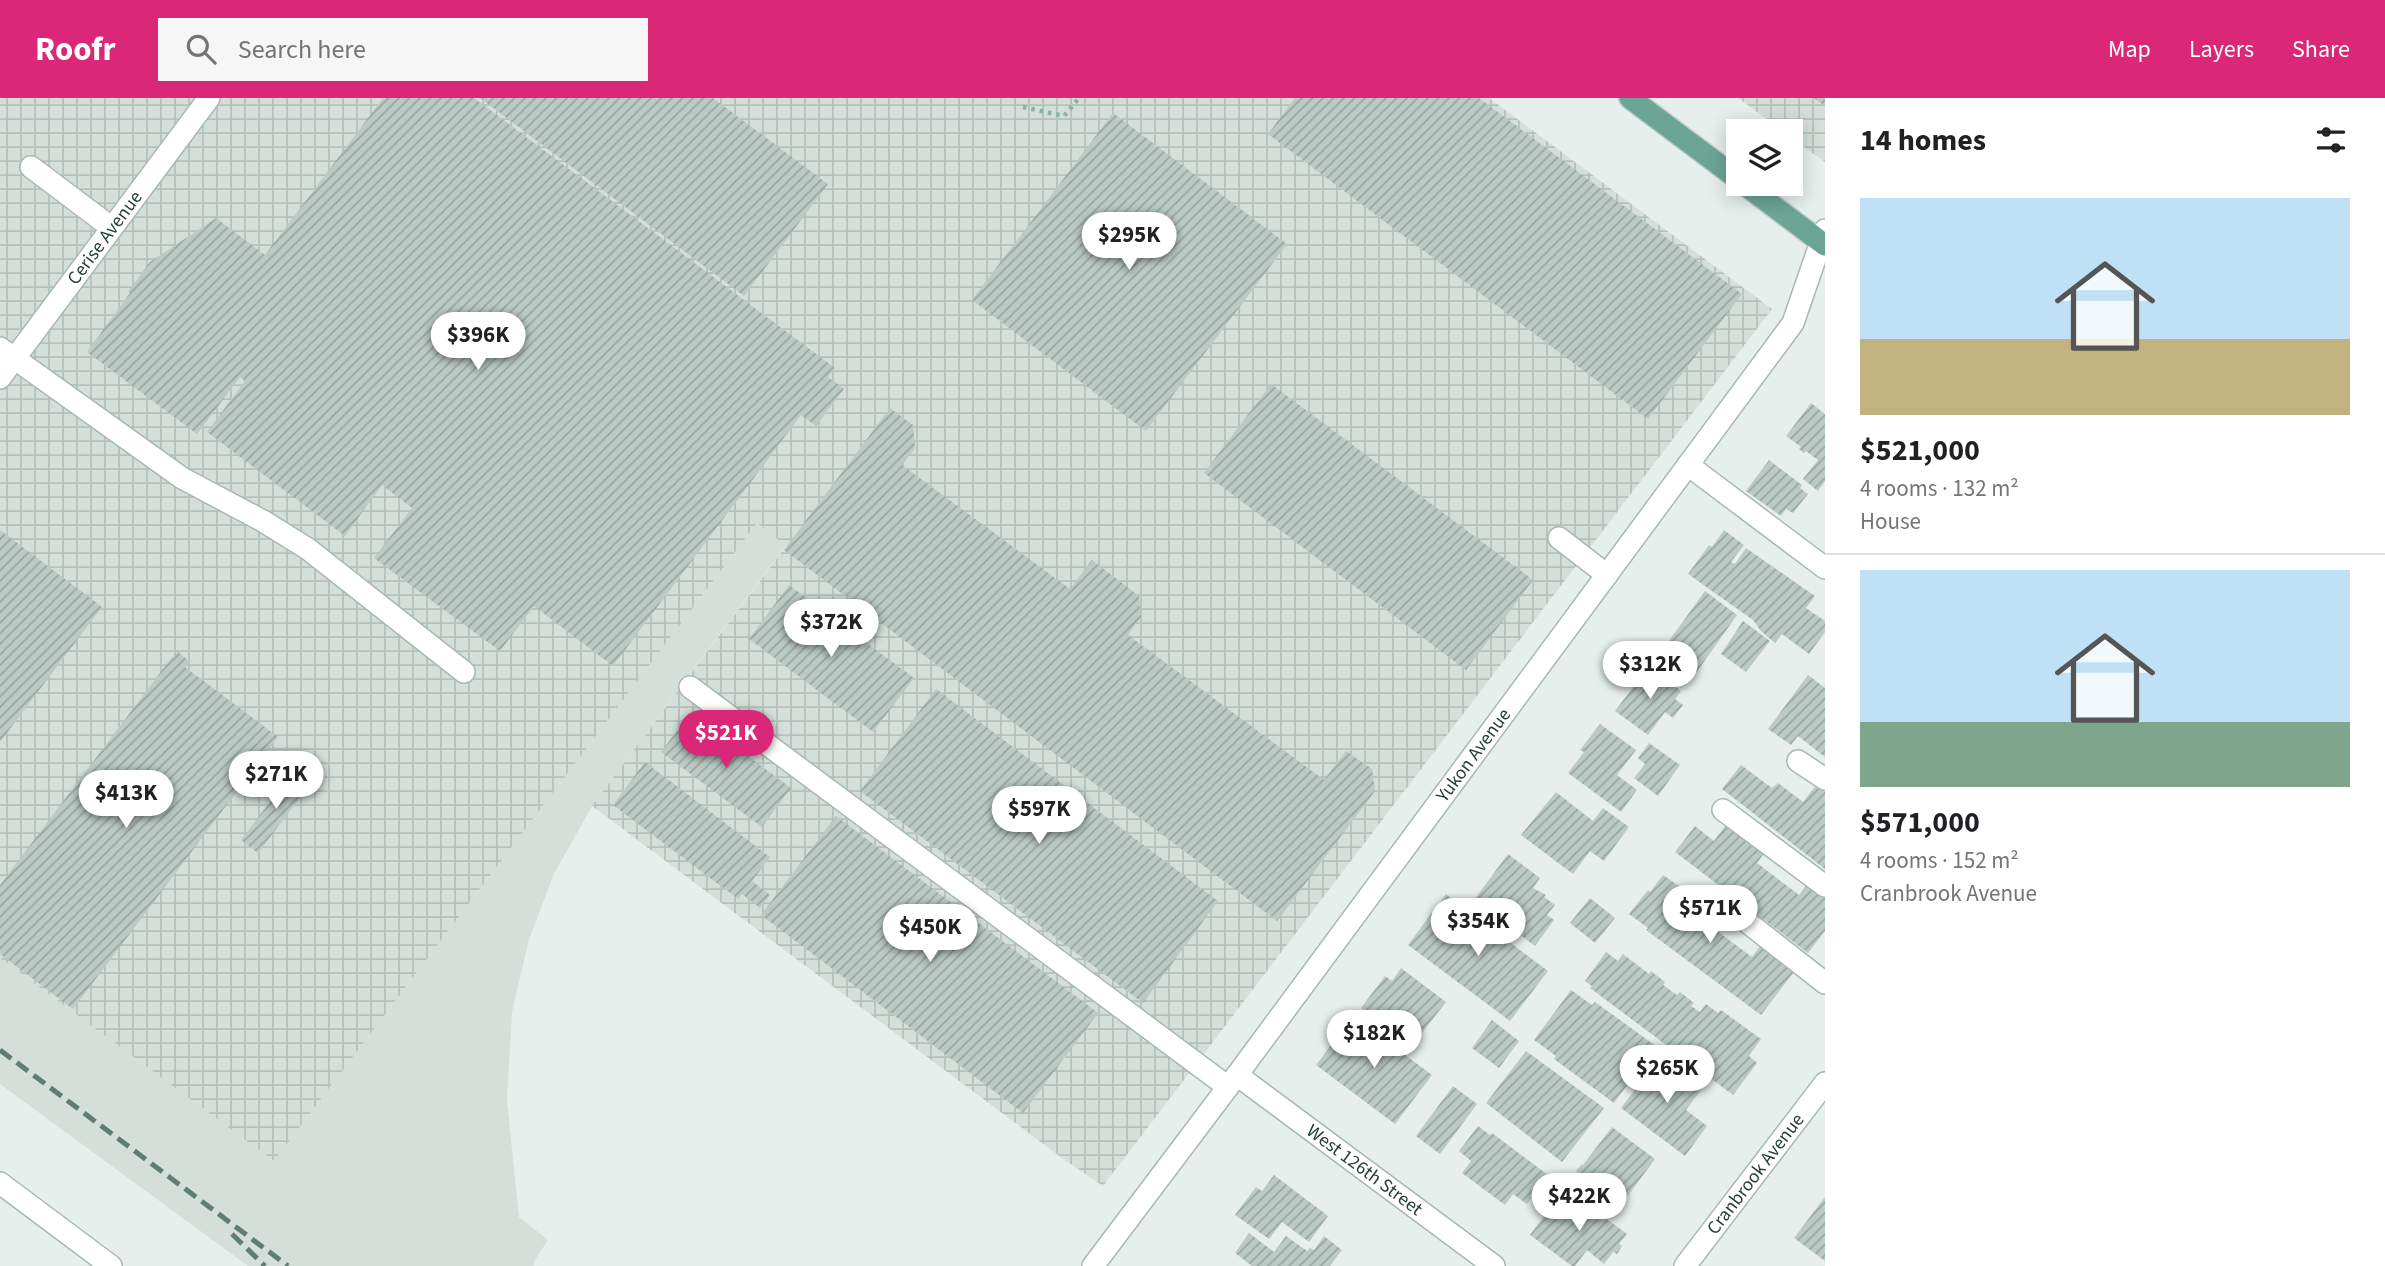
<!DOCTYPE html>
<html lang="en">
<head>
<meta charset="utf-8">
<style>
	body { margin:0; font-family:"Source Sans 3",sans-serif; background:#f6f6f6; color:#202124; height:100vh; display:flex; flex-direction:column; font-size:26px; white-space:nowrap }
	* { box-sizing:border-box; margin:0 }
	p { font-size:23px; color:#757577 }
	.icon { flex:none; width:38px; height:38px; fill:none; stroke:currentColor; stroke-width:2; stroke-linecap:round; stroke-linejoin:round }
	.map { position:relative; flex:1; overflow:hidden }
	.sheet { display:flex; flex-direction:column; background:#fff; width:560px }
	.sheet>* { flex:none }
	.controls { position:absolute; left:1726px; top:21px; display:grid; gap:14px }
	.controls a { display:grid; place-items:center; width:77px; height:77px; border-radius:0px; background:#fff; box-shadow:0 4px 18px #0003; font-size:35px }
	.price { position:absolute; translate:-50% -60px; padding:0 16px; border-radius:24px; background:#fff; color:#222; font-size:23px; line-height:46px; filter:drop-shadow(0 2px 4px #0008) }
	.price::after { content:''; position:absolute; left:50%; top:42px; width:21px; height:16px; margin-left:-10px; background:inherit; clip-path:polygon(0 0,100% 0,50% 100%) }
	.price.on { background:#db2777; color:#fff }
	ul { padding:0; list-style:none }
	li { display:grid; align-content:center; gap:14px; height:371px; padding:0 35px }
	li+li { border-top:2px solid #e0e0e0 }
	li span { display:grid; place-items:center; height:217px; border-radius:0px; color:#555 }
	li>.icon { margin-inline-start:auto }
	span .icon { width:126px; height:126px; fill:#fffc; stroke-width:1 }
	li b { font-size:30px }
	h2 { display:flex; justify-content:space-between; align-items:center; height:84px; padding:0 35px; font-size:30px }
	header { display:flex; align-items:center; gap:42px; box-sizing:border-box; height:98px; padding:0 35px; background:#db2777; color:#fff }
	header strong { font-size:33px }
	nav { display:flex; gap:38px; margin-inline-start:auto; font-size:24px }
	.search { width:490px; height:63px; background:#f6f6f6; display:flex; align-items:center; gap:18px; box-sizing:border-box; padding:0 24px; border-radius:0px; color:#757577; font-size:26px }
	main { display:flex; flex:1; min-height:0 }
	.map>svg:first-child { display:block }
	.built { fill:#d4dfda }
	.industrial { fill:url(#industrial-grid) }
	.building { fill:url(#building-hatch) }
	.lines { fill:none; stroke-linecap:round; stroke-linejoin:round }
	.minor-casing { stroke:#a8b8b2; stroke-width:24 }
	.major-casing { stroke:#c2cac8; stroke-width:24 }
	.path { stroke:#86b3a5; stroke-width:4.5; stroke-dasharray:3.5 5; stroke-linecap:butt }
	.minor { stroke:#fff; stroke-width:21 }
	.major { stroke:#6aa596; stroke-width:21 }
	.rail { stroke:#5f7d75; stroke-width:5; stroke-dasharray:14 7; stroke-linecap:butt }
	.labels { text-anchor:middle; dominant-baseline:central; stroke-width:5; stroke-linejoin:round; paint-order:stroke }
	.street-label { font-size:19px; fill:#24423a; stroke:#f7fbf9 }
</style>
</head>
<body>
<header>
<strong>Roofr</strong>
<div class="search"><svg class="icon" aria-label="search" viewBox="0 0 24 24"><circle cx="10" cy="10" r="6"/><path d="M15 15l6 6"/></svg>Search here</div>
<nav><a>Map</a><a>Layers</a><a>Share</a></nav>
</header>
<main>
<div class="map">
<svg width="1825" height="1168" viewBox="0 0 1825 1168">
	<defs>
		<pattern id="industrial-grid" width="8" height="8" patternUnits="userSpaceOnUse" patternTransform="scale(1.75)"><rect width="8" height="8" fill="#d4dfda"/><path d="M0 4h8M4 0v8" fill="none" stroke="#b6c1bc"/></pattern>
		<pattern id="building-hatch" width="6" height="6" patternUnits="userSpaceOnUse" patternTransform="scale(1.75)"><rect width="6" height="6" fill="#bbcac4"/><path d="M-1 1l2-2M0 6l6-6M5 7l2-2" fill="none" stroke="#98a6a0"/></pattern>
	</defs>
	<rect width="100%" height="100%" fill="#e6efeb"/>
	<path class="built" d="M757 425 786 447 592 708 554 776 529 841 512 914 507 1003 519 1119 548 1142 533 1165 534 1168H248L0 986V860L274 1063Z"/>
	<path class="industrial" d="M0 0H1489L1772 211 1103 1088 1062 1060 592 708 786 448 757 425 274 1063 0 860Z
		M1738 0H1825V64L1790 39V33H1783Z"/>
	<path class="building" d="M383 0H474L835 270 828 279 844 291 816 328 801 317 613 568 534 508 500 553 374 460 412 410 382 387 345 438 207 334 245 283 240 279 197 336 87 254 130 195 128 194 150 164 216 120 265 157Z
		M480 0H713L828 86 744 198Z
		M1295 0H1479L1742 196 1648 321 1268 36Z
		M1814 0H1825V8Z
		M1113 15 1287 146 1146 333 972 202Z
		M1271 286 1533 482 1466 572 1204 375Z
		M1811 305 1825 316V383L1818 393 1803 381 1818 362 1806 353 1804 355 1799 351 1801 349 1786 338Z
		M890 310 913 327 915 350 902 367 1070 491 1092 462 1139 498 1141 519 1128 537 1324 682 1346 653 1372 671 1375 693 1277 823 784 452Z
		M1769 362 1802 387 1800 390 1808 396 1793 415 1786 411 1781 418 1746 393Z
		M0 432 102 509 0 644Z
		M1724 432 1744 447 1731 464 1735 466 1746 450 1815 498 1806 510 1825 523V534L1809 556 1782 536 1775 545 1761 533 1753 522 1688 476 1709 447 1712 449Z
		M789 487 914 580 873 634 749 541Z
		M1705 493 1737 517 1696 575 1685 567 1680 573 1669 564 1674 558 1663 551Z
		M1743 523 1770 543 1746 574 1721 556Z
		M178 554 190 564 185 569 278 639 73 911 0 856V787L172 559 173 560Z
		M1649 568 1681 593 1675 601 1683 607 1673 620 1665 614 1648 637 1615 613Z
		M1808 577 1825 590V659L1798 638 1791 647 1768 631Z
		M936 591 1218 803 1143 905 860 693Z
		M690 615 791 690 762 729 661 654Z
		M1600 626 1636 652 1617 677 1637 692 1621 714 1568 675 1584 654 1580 652Z
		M1649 645 1680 667 1658 698 1634 680 1645 666 1638 660Z
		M645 664 770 759 752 783 770 797 760 810 742 796 738 801 613 707Z
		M1741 667 1772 690 1778 685 1803 704 1817 686 1825 689V771L1722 691Z
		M294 672 311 685 258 755 241 742Z
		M1556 694 1593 723 1603 710 1629 729 1604 763 1590 753 1573 776 1521 737Z
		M836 718 1098 915 1023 1015 761 817Z
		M1727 725 1765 754 1757 765 1799 797 1808 785 1825 797V833L1808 855 1675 754 1695 728 1714 743Z
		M1508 756 1540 780 1533 790 1546 797 1544 799 1555 807 1547 817 1554 822 1535 848 1506 826 1507 824 1474 802Z
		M1663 777 1695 799 1698 794 1708 802 1705 806 1717 816 1709 827 1752 859 1760 848 1794 874 1761 917 1646 832 1648 830 1629 816 1648 792 1650 794Z
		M1446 796 1548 873 1510 923 1408 847Z
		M1590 800 1615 820 1595 845 1570 825Z
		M1606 854 1618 863 1623 856 1649 876 1651 873 1665 884 1663 887 1677 897 1680 894 1694 905 1691 908 1700 914 1706 906 1718 915 1721 912 1761 941 1749 958 1757 965 1733 997 1590 890 1592 888 1585 883Z
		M1401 870 1446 904 1412 948 1361 910 1385 878 1392 883Z
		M1571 892 1592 907 1595 904 1656 948 1614 1005 1554 961 1556 958 1534 942Z
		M1353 918 1432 977 1395 1026 1316 967Z
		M1492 922 1519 943 1499 970 1472 950Z
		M1526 953 1604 1010 1562 1064 1486 1005Z
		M1661 957 1703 989 1686 1012 1707 1028 1685 1058 1621 1010Z
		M1453 988 1477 1006 1440 1056 1416 1038Z
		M1478 1028 1490 1037 1492 1035 1548 1077 1527 1106 1513 1096 1505 1107 1462 1075 1471 1063 1459 1053Z
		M1612 1029 1655 1061 1621 1107 1576 1073 1582 1066 1583 1067Z
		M1274 1077 1328 1118 1309 1144 1282 1124 1269 1141 1235 1117 1256 1089 1262 1093Z
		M1573 1096 1627 1136 1619 1146 1622 1148 1617 1156 1613 1154 1604 1166 1587 1152 1575 1168H1572L1530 1137 1547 1114 1555 1120 1563 1109 1559 1107 1563 1101 1567 1105Z
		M1825 1099V1163L1794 1140Z
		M1249 1135 1274 1154 1286 1138 1307 1153 1310 1150 1314 1152 1324 1138 1342 1152 1330 1168H1252L1235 1155Z"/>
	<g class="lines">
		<defs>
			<g id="minor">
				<path d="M31 69 112 130"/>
				<path d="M0 250 182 380 263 423 308 451 464 574"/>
				<path id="s1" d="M0 280 209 0"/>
				<path d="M1688 367 1825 470"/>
				<path d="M1559 440 1607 477"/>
				<path d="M690 589 1228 989"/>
				<path d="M1798 663 1825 681"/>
				<path d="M1723 712 1825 788"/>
				<path d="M1715 799 1825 885"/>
				<path id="s2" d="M1237 977 1494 1168"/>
				<path d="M0 1085 111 1168"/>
				<path id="s3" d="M1093 1168 1237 977 1793 225 1825 132"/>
				<path id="s4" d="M1685 1168 1825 985"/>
			</g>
			<path id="major" d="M1630 0 1738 81
				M1744 86 1825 147"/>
		</defs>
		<use href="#minor" class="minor-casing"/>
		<use href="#major" class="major-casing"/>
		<path class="path" d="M1023 9 1064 18 1079 0"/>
		<use href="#minor" class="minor"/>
		<use href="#major" class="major"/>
		<path class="rail" d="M0 952 288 1168
			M232 1136 265 1168"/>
	</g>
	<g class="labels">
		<g class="street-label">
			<text stroke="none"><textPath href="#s1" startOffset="175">Cerise Avenue</textPath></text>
			<text stroke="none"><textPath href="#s3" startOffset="637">Yukon Avenue</textPath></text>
			<text stroke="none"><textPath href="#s2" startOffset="159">West 126th Street</textPath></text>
			<text stroke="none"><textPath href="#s4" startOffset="116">Cranbrook Avenue</textPath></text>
		</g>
	</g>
</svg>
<div class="controls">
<a><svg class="icon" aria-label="layers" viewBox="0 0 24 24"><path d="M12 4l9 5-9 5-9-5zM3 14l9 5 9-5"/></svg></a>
</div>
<b class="price" style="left:1129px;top:174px">$295K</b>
<b class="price" style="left:478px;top:274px">$396K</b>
<b class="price" style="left:831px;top:561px">$372K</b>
<b class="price" style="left:1650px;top:603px">$312K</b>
<b class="price on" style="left:726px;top:672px">$521K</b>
<b class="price" style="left:276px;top:713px">$271K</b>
<b class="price" style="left:126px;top:732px">$413K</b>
<b class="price" style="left:1039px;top:748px">$597K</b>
<b class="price" style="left:1710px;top:847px">$571K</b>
<b class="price" style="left:1478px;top:860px">$354K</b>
<b class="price" style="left:930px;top:866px">$450K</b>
<b class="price" style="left:1374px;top:972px">$182K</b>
<b class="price" style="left:1667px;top:1007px">$265K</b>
<b class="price" style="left:1579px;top:1135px">$422K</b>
</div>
<section class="sheet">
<h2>14 homes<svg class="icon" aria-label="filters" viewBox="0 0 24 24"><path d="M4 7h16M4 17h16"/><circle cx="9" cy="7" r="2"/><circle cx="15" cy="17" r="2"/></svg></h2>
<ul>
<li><span style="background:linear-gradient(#bfe0f5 65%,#c2b280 0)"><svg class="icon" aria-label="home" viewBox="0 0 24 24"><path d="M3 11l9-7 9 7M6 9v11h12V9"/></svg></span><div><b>$521,000</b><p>4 rooms · 132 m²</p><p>House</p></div></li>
<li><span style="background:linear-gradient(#bfe0f5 70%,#7fa58c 0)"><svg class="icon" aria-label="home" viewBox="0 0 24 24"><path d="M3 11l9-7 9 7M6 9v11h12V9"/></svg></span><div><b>$571,000</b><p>4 rooms · 152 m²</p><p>Cranbrook Avenue</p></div></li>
</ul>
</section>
</main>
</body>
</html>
